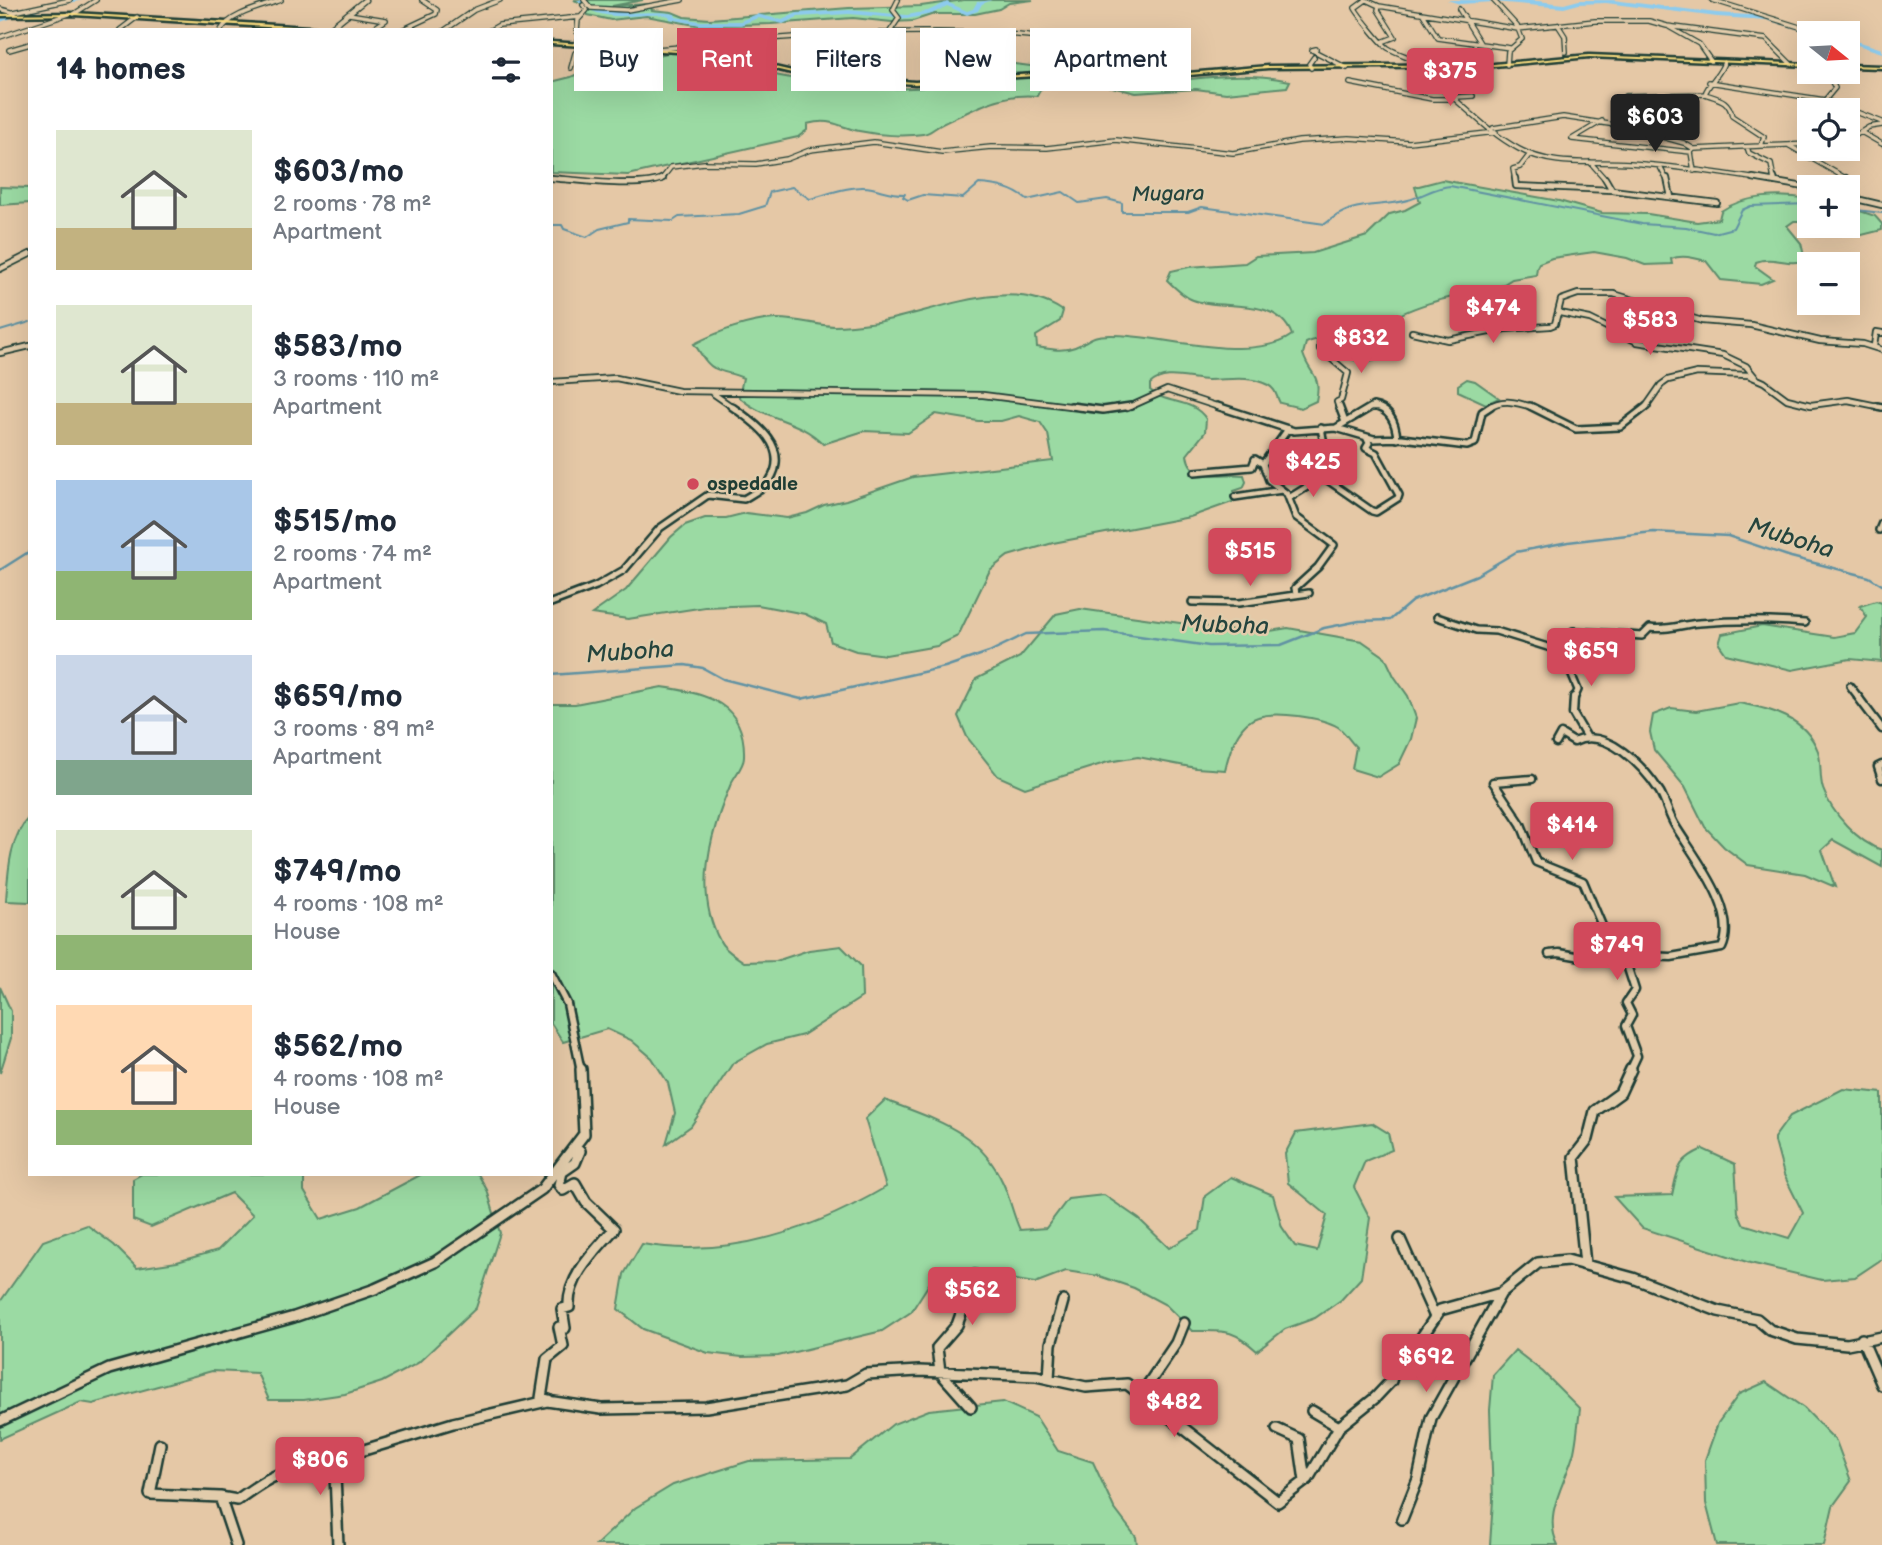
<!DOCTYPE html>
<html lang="en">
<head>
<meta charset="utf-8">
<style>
	body { margin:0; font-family:"Balsamiq Sans",sans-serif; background:#f6f6f7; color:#1f2937; height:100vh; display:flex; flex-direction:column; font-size:26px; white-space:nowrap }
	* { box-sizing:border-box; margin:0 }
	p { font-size:23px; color:#747a83 }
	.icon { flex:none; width:38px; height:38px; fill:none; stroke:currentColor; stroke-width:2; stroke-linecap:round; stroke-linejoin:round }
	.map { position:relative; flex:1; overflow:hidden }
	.sheet { position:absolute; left:28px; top:28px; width:525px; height:1148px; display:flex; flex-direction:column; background:#fff; border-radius:0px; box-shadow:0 7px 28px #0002 }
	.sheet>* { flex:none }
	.guide { position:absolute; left:574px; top:28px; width:665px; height:63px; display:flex; gap:14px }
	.needle { width:46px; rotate:108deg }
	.fabs { position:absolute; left:1797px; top:21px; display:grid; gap:14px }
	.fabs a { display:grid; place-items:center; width:63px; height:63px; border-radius:0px; background:#fff; box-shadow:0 7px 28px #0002; font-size:35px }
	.price { position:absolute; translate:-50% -60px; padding:0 16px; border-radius:7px; background:#d1495b; color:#fff; font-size:23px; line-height:46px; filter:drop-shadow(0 2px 4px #0008) }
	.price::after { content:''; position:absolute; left:50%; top:42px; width:21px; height:16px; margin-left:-10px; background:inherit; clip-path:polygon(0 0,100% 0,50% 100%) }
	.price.current { background:#222; color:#fff }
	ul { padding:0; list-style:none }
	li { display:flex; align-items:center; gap:21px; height:175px; padding:0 28px }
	li span { display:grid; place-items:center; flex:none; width:196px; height:140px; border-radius:0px; color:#555 }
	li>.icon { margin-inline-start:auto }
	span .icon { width:84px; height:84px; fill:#fffc; stroke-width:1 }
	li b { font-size:30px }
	h2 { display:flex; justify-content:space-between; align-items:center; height:84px; padding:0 28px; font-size:30px }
	.pill { padding:0 24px; border-radius:0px; background:#fff; box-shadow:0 7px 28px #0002; font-size:24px; line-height:63px }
	.pill.current { background:#d1495b; color:#fff }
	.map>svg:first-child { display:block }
	.green { fill:#9bdaa3; stroke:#5d8c6c; stroke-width:2 }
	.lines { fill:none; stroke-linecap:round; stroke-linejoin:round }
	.stream-far1 { stroke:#6192a3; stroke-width:2 }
	.stream { stroke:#6192a3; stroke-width:2.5 }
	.river { fill:#8dcbed; fill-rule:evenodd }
	.street-far4-casing { stroke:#1f3d34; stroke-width:6 }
	.street-far3-casing { stroke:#1f3d34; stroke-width:8 }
	.street-far2-casing { stroke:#1f3d34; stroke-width:10 }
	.street-far1-casing { stroke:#1f3d34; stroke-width:11 }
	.street-casing { stroke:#1f3d34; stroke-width:14 }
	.secondary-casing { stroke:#1f3d34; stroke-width:7 }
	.primary-casing { stroke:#1f3d34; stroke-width:5 }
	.street-far4 { stroke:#e2ccab; stroke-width:3.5 }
	.street-far3 { stroke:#e2ccab; stroke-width:4.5 }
	.street-far2 { stroke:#e2ccab; stroke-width:5 }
	.street-far1 { stroke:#e2ccab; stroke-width:6 }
	.street { stroke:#e2ccab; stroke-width:9 }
	.secondary { stroke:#e2ccab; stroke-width:4.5 }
	.primary { fill:#fedf80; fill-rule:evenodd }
	.poi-dot { fill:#d1495b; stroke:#e2ccab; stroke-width:2.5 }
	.labels { text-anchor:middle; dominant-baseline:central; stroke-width:5; stroke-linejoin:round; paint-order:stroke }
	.far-poi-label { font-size:19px; font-weight:bold; fill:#1f3d34; stroke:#e2ccab; text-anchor:start }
	.far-water-label { font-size:21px; font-style:italic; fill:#24443d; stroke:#e2ccab }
	.water-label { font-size:24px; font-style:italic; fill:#24443d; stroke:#e2ccab }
</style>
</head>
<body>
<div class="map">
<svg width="1882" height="1545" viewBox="0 0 1882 1545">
	<rect width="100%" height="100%" fill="#e5c8a6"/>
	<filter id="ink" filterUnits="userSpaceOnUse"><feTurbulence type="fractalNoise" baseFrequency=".0143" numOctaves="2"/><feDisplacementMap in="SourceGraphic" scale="14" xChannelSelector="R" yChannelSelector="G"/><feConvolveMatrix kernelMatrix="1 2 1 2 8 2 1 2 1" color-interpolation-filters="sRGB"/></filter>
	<g filter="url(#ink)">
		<path class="green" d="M574 0H643L612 6 649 4 652 10 672 12 684 17 710 19 849 8 921 6 964 0H1033L1009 3 999 9 975 14H934L913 21 892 22 853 18 771 24 701 26 646 16 611 20 588 15 581 3Z
			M677 44 724 50 734 48 732 60C751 79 902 94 930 86 935 84 939 80 944 78 959 68 976 63 994 63 1038 63 1082 79 1126 82 1182 84 1235 68 1290 81L1287 87 1226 93 1196 89 1136 93 1083 80 1044 83 1037 96C1001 92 973 110 942 124 935 127 931 133 923 134 904 137 878 135 859 131 836 126 832 118 807 124V130L798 137 628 175 551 172V82L571 77 584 71 667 53Z
			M1442 180 1559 201 1602 213 1648 214 1697 222 1719 219 1721 211C1744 195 1781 194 1809 199V221H1794L1787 226 1801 243 1805 260C1789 267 1773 255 1756 262L1755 266 1773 279 1761 284 1721 280 1706 261C1695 258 1682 254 1671 259L1672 264 1645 265 1627 258 1594 252 1552 258 1539 263 1537 267 1536 275 1512 279 1501 286 1505 300C1492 303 1481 296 1468 296 1448 295 1393 312 1382 328L1396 343V348C1383 360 1369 365 1352 359 1342 341 1326 334 1306 343L1303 354C1310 376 1322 374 1316 401L1301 408 1280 403C1276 396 1276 389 1268 385 1248 375 1229 380 1208 380 1189 380 1165 369 1150 384V390C1166 405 1193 398 1206 419L1205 432 1187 455C1191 483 1224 472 1244 475L1246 482 1243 488 1234 491 1235 501 1190 517 1053 543 1008 556 990 570 958 636 937 646 886 655 856 651 831 642 826 624 805 614 758 605 705 607 628 619 592 614 626 590 671 537 685 525 705 518H726L746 513 787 518 807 513 824 505 846 500 913 477 1053 461 1048 434 1040 422 1019 416 1001 421H978L936 414 908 433 864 431 823 444C800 419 764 420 739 397L743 378C733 373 723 373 714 368 704 363 701 352 694 344 717 332 749 320 775 319 795 318 814 325 834 326 848 326 863 324 877 322 934 313 1008 274 1063 311L1060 321 1036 336 1037 347C1051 349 1062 352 1075 347 1090 341 1089 335 1110 335 1159 334 1251 365 1292 335 1277 295 1224 311 1193 300 1184 297 1174 287 1167 280L1171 271 1189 267 1245 263 1256 256 1313 253 1367 236 1390 214 1405 210 1420 202 1415 187Z
			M0 187 30 188V203L0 205Z
			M1848 207 1875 216 1882 224V230L1858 236 1831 226H1848Z
			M1467 379 1475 381 1499 398 1486 404 1458 391V385Z
			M1876 601 1882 603V662L1850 659 1792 670 1726 654 1719 644 1722 634 1762 626 1834 637 1855 633 1867 617 1860 606Z
			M1080 609 1237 631 1264 632 1288 628 1362 641 1385 657 1394 676 1408 696 1416 718 1411 739 1399 764 1378 777 1352 769 1356 747C1350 741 1344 731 1338 727 1321 717 1276 711 1258 717 1237 723 1229 752 1225 770L1196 768 1138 757 1108 762 1025 788 998 776 967 737 958 716 976 679 1020 657 1056 614Z
			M662 687C706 693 746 703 744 757 744 767 733 777 730 786 710 833 694 894 720 941 724 950 736 956 744 962L776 961 809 950 841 946 861 966 862 997 803 1035 767 1044 733 1063 691 1126 666 1144 675 1113 668 1083 652 1058 631 1040 607 1029 563 1042 551 1023V704H575Z
			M1739 703C1771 709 1805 717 1818 751 1822 763 1819 777 1823 789 1831 812 1858 843 1882 850V867L1833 840 1822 850 1835 887 1805 874 1748 865 1724 847 1705 827 1685 787 1654 750 1650 732 1653 715 1671 708 1696 711Z
			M30 816V902L6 901C8 873 9 837 30 816Z
			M0 987 11 1011V1038L0 1073Z
			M1843 1089 1882 1093V1259L1855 1277 1822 1280 1750 1263 1642 1228 1614 1197 1672 1195C1678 1169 1677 1160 1703 1149L1735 1164 1738 1212 1743 1224 1789 1238 1803 1213 1784 1175 1774 1138 1790 1116Z
			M885 1100C935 1120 979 1130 1003 1183 1010 1198 1013 1215 1020 1230L1046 1228 1068 1199 1104 1195 1139 1219 1169 1248 1200 1230 1205 1196 1231 1177 1273 1195 1282 1227 1295 1246 1317 1251 1327 1215 1288 1183 1285 1154 1296 1133 1372 1123 1388 1133 1392 1150 1365 1161 1354 1187 1370 1218 1361 1278 1341 1300 1315 1318 1285 1329 1257 1351C1232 1328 1225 1331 1192 1331L1166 1305 1134 1288 1099 1276 1066 1271 1035 1283 959 1271 929 1284 911 1312 882 1331 778 1356 742 1357 708 1353 643 1329 618 1309 624 1274 642 1244C728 1259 813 1230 886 1187L865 1119Z
			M142 1174H304V1191L321 1219 360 1207 422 1174H478L487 1190 500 1233 476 1308 418 1363 382 1382 345 1394 304 1400H269L257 1373 212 1371 93 1404 81 1402 0 1439V1302L43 1241 87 1225 114 1245 137 1268 177 1262 218 1250 253 1215 231 1193 151 1227 133 1220V1179Z
			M1515 1350 1543 1372 1580 1409C1578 1423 1577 1438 1574 1452 1566 1483 1542 1514 1558 1545H1490L1493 1500 1490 1410 1493 1375Z
			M1766 1382 1804 1408 1836 1441 1851 1481 1833 1506 1824 1545H1717L1706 1503 1705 1460 1718 1423 1739 1394Z
			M1003 1402 1036 1417 1058 1451 1093 1462 1114 1508 1136 1537 1137 1545H596L635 1508 673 1485 749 1461 850 1459 893 1424 929 1410Z"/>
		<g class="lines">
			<path class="stream-far1" d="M612 14 626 11
				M1848 209 1882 213
				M551 225H562L564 229 587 237 599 229 628 222V219L673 221 679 217 739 214 765 206 770 192 792 187 810 199C828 194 853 184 872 188 885 191 890 194 905 194L903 197 908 200 923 195 963 198 979 184C997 185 1013 188 1027 200L1063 192 1079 203 1107 199 1122 203V212H1188L1202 207 1325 224C1355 199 1374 209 1408 200 1423 196 1435 187 1450 186L1642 224 1686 227 1714 233 1733 228 1742 210 1751 206 1810 204
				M0 331 30 322"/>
			<path class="stream" d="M0 570 30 551
				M551 675 685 665 703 668 723 679 801 699 945 667 989 652 1026 634 1104 631 1209 646 1281 645 1324 628 1359 621 1390 620 1412 601 1477 575 1516 552 1568 542 1653 532 1728 536 1791 557 1869 577 1882 585"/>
			<path class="river" d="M69 0H83L40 9 0 22V18L37 6Z
				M577 0H584C601 21 649 8 675 14L676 17 700 21H740L757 14 782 20 797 13 849 10 907 15 928 11 947 2 967 11 973 9 977 2 992 0 982 4 978 11 967 15 947 6 932 14 907 19 849 14 798 17 783 24 758 18 741 25H700L670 19 669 16 664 15C632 13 600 25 577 0Z
				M1447 0H1529L1564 4 1579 0H1613L1717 13 1766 16 1820 33H1811L1766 20 1717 17 1606 3 1579 4 1564 8 1494 2 1460 4Z
				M1848 38 1882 49V53L1848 42Z"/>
			<defs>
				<path id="street-far4" d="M584 0 591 8 627 10 682 0
					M1366 0 1379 6 1518 29 1595 21H1649L1667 26 1766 39 1791 64
					M1366 0 1355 8C1358 14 1382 44 1388 48 1401 56 1417 58 1429 68
					M1493 0 1517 26 1522 39 1508 51 1507 65
					M1712 0 1806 29 1804 34 1810 41
					M1379 6 1378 10 1395 37 1382 42
					M0 9 15 13
					M1459 9 1480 43
					M14 12 70 0
					M74 14 96 0
					M349 14 386 20 371 30
					M1423 14 1438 38 1510 48
					M1558 25 1565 36 1566 52
					M1669 27 1699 44 1711 61
					M120 30 137 17
					M221 30C231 13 263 7 281 0
					M402 30 436 14 437 10 422 0
					M445 30 474 10 500 0
					M490 30 499 25 580 17
					M0 37 69 14
					M575 44 583 36 577 32 578 20 587 10 583 5
					M657 49C751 40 845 31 939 32 1000 33 1055 34 1113 54 1127 59 1139 63 1151 72L1146 77
					M1316 49 1312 50 1347 68
					M9 50 30 44
					M894 57 896 41 889 33 899 18 893 10 898 0
					M571 68 575 53 583 45
					M1311 68 1309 64 1314 57
					M1412 68C1452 89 1479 128 1519 149 1554 168 1592 160 1630 163 1675 166 1720 173 1764 180
					M1709 82 1825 100 1882 122
					M1350 83 1432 99H1457
					M1658 95 1661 103 1655 106 1679 126
					M1456 97 1473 96
					M1825 100 1835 88 1827 72
					M1602 121 1572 139 1691 152
					M1493 128 1563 117 1629 127
					M1861 132 1882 144
					M1848 140 1869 127 1882 125
					M1788 145 1849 180
					M1761 146 1810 144
					M1747 147 1749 153 1771 164 1774 180
					M1694 149 1684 143 1630 128 1629 123 1614 113 1618 102 1625 96 1705 94
					M1590 162 1606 180
					M1660 167 1667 180
					M1694 171 1691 152 1694 149 1761 146 1764 137 1732 116C1729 100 1720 99 1705 94 1709 82 1721 74 1724 62
					M551 178 573 180
					M661 180 671 167 704 163 756 164 787 159 810 150 874 142 942 152 991 147 1047 148 1116 140 1233 153 1299 141 1349 138 1409 142 1496 132
					M1515 180 1513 169 1520 167 1530 154"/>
				<path id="street-far3" d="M551 178C576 180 643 189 663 178
					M1515 178 1516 186 1612 190 1605 178
					M1667 178 1671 197
					M1753 178 1810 188
					M1774 178 1775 182
					M1846 178 1853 187 1850 197
					M1612 190 1717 203
					M1848 197 1882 205
					M0 269 30 254
					M1560 313 1590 319 1637 342 1723 355 1746 366 1755 377
					M1412 332 1448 340 1505 329 1550 326 1555 324 1561 300 1578 294H1614L1702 321 1751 325 1820 341 1863 344 1882 350
					M1320 344V349L1348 373 1341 400 1337 402 1339 408
					M1874 346 1876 332 1882 333
					M0 353 30 346
					M551 382 616 378 679 391 983 395 1085 408
					M711 392 734 408
					M1127 408 1167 390 1222 408
					M1370 408H1380
					M1488 408C1503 397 1519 403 1535 408
					M1645 408 1661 385 1668 380 1697 373 1748 375 1764 382 1787 399 1811 405 1848 400 1882 407"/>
				<path id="street-far2" d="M1071 406 1103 410 1131 406
					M1217 406 1294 431 1336 428 1374 439 1402 438 1467 446 1475 443 1482 412 1491 406
					M1339 406 1345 422
					M1373 406C1390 409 1396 423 1397 439
					M1530 406 1576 429 1620 427 1647 406
					M1877 406 1882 407
					M1321 428 1325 449
					M1336 428 1373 406
					M1288 429 1263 464 1269 480 1287 494 1296 517 1334 545 1318 567 1295 588 1296 594
					M1270 455 1281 464
					M1195 472 1252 467 1255 459 1263 464
					M1235 497 1282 490
					M1289 498 1323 477 1372 511 1376 512 1398 498 1399 495 1376 453 1366 448 1369 443 1366 437
					M1879 530 1882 523
					M1192 602 1239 603 1309 593
					M551 603 596 586 624 570 660 528 708 495 744 499C752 494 766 487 770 480 791 446 754 422 731 406
					M1437 617 1476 630 1496 631 1554 649 1564 658
					M1850 686 1860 699
					M1574 699 1578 690 1562 652 1573 631 1642 636 1650 628C1667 631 1683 624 1699 623 1735 620 1770 620 1805 623"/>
				<path id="street-far1" d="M1574 697 1573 714 1586 736
					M1858 697 1882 729
					M1556 743 1561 734 1574 742C1606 726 1644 767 1660 792 1666 803 1669 816 1676 827 1695 858 1739 911 1722 948L1671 957 1619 955 1626 962 1635 990 1626 1003 1632 1015 1626 1026 1637 1056 1630 1071
					M1882 765 1878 767 1882 779
					M1532 779 1493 782 1521 824 1536 862 1583 881 1608 940 1619 955
					M1549 954 1559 953 1593 959 1619 955
					M551 973 567 1004 581 1071"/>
				<path id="street" d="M1400 1239 1435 1317
					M1585 1264 1574 1157 1588 1139 1595 1111 1620 1093 1631 1069
					M1862 1339 1882 1385
					M1049 1379 1051 1344 1063 1301
					M1143 1392 1176 1343 1184 1323
					M549 1400 541 1398 547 1359 563 1346 559 1327 565 1328 562 1309 569 1307C567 1277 596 1250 614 1229L586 1202 575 1183 563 1190 559 1185 562 1172 575 1163 580 1151 575 1146
					M971 1407 940 1372 937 1348 957 1325 975 1275
					M1312 1411 1339 1427
					M0 1421 109 1369 294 1317 375 1289 435 1262 542 1189 584 1134 581 1069
					M1277 1429 1299 1439 1305 1481
					M160 1444 150 1494 220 1497 236 1545
					M220 1497 237 1500C259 1484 280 1469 308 1467L453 1423 547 1401 601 1409 706 1407 847 1385 866 1374 919 1371 1036 1376 1086 1387 1127 1384 1278 1502 1308 1479 1339 1427 1375 1398 1391 1381 1398 1358 1421 1338 1440 1310 1501 1293 1538 1263 1567 1260 1633 1278 1718 1311 1757 1319 1770 1330 1797 1339 1847 1344 1882 1337
					M1402 1519 1418 1479 1431 1418 1501 1293
					M338 1545 335 1475 343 1455"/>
				<path id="secondary" d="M329 29 365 0"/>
				<path id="primary" d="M74 13 342 29 344 30H315L74 15 0 16V14Z
					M551 42 709 52 805 74 915 82 1035 74 1120 79 1268 66 1494 64 1589 55 1810 64V66L1589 57 1494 66 1268 68 1120 81 1035 76 915 84 805 76 709 54 551 44Z
					M1848 65 1882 66V68L1848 67Z"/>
			</defs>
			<use href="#street-far4" class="street-far4-casing"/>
			<use href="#street-far3" class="street-far3-casing"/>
			<use href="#street-far2" class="street-far2-casing"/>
			<use href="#street-far1" class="street-far1-casing"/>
			<use href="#street" class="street-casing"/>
			<use href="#secondary" class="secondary-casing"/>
			<use href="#primary" class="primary-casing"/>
			<use href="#street-far4" class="street-far4"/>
			<use href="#street-far3" class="street-far3"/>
			<use href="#street-far2" class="street-far2"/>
			<use href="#street-far1" class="street-far1"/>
			<use href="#street" class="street"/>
			<use href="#secondary" class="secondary"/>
			<use href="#primary" class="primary"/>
		</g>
	</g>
	<circle class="poi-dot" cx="693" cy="484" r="7"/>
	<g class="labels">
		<g class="far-poi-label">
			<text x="707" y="484">ospedadle</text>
		</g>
		<g class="far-water-label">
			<text transform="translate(1168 194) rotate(-1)">Mugara</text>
		</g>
		<g class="water-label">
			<text transform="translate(1791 538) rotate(17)">Muboha</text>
			<text transform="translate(1225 625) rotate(2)">Muboha</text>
			<text transform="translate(630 652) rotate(-4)">Muboha</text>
		</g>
	</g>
</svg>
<div class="fabs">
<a><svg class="needle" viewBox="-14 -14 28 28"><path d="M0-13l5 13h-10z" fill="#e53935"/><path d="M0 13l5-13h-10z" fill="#747a83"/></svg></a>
<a><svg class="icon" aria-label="locate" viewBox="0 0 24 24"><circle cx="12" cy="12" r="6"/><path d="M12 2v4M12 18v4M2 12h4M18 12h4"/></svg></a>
<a>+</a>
<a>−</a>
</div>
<b class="price" style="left:1450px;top:108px">$375</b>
<b class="price current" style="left:1655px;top:154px">$603</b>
<b class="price" style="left:1493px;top:345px">$474</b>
<b class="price" style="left:1650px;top:357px">$583</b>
<b class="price" style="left:1361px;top:375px">$832</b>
<b class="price" style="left:1313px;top:499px">$425</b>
<b class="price" style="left:1250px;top:588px">$515</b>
<b class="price" style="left:1591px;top:688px">$659</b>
<b class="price" style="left:1572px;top:862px">$414</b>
<b class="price" style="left:1617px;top:982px">$749</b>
<b class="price" style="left:972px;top:1327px">$562</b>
<b class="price" style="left:1426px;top:1394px">$692</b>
<b class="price" style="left:1174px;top:1439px">$482</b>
<b class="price" style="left:320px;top:1497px">$806</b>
<div class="guide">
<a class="pill">Buy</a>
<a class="pill current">Rent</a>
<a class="pill">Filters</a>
<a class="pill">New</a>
<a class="pill">Apartment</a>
</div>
<section class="sheet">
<h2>14 homes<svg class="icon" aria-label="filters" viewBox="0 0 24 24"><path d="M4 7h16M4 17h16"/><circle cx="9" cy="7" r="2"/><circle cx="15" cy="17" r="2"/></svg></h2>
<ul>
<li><span style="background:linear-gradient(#dfe7d0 70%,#c2b280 0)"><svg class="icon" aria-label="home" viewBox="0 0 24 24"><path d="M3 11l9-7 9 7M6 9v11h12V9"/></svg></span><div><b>$603/mo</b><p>2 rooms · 78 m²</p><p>Apartment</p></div></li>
<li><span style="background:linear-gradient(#dfe7d0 70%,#c2b280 0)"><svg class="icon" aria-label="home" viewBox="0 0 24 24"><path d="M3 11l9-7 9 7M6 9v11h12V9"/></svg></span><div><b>$583/mo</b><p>3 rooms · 110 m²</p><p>Apartment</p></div></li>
<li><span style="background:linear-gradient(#a9c7e8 65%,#8fb573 0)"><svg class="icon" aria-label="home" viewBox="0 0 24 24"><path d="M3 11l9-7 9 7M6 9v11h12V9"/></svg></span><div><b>$515/mo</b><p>2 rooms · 74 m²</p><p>Apartment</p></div></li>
<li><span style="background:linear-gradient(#c9d6e8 75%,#7fa58c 0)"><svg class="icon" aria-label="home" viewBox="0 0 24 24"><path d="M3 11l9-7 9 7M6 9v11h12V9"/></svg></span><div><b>$659/mo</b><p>3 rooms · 89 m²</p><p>Apartment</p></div></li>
<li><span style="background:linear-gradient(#dfe7d0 75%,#8fb573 0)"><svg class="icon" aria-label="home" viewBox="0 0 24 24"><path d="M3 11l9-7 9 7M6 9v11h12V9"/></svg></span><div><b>$749/mo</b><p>4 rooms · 108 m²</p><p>House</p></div></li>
<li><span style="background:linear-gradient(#ffd9b3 75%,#8fb573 0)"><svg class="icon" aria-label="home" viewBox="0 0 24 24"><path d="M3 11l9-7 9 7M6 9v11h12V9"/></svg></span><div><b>$562/mo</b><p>4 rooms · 108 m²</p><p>House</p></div></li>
</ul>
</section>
</div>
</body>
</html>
